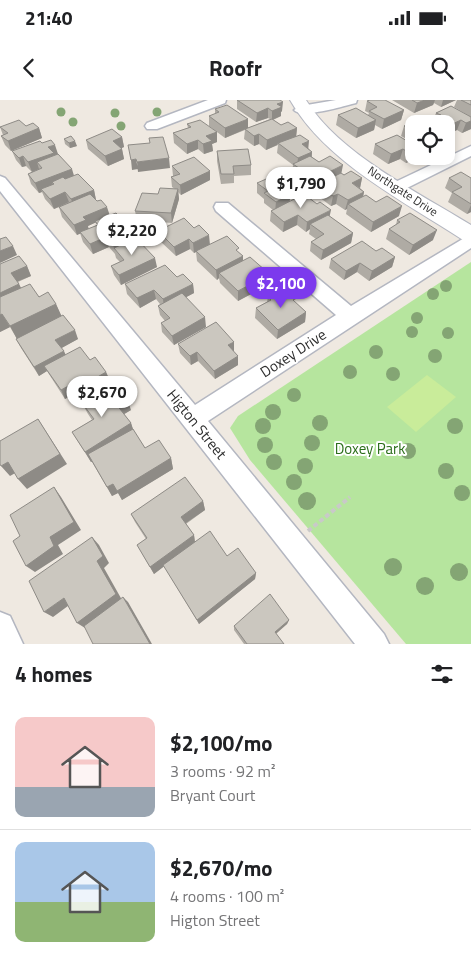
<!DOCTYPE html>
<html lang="en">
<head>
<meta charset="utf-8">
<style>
	body { margin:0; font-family:"Titillium Web",sans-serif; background:#f6f6f6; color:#202124; height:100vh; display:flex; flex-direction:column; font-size:19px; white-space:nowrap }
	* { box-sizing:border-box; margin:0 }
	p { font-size:16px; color:#757577 }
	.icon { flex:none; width:28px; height:28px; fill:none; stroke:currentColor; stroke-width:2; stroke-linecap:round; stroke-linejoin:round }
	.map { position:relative; height:544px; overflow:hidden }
	.drawer { display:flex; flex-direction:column; background:#fff; flex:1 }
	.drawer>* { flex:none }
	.buttons { position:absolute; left:405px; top:15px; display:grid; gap:10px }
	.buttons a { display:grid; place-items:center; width:50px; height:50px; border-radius:10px; background:#fff; box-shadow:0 2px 8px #0003; font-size:25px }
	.price { position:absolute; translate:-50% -42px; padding:0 11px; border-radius:18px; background:#fff; color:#222; font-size:16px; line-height:32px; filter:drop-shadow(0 1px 2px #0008) }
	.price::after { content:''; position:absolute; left:50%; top:30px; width:15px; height:11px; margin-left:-8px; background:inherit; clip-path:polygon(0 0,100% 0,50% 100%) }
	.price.active { background:#7c3aed; color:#fff }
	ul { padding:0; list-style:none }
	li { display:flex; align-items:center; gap:15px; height:125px; padding:0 15px }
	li+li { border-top:1px solid #e0e0e0 }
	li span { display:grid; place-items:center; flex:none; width:140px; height:100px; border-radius:10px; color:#555 }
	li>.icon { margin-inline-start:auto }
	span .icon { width:60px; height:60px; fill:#fffc; stroke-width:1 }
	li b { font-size:21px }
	h2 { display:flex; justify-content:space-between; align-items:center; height:60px; padding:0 15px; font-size:21px }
	.status { display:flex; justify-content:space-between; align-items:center; height:35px; padding:0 25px; background:#fff; direction:ltr }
	.status svg { height:14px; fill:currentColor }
	header { display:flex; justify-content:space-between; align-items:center; height:65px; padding:0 15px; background:#fff; font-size:22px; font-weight:700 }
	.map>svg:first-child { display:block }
	.green { fill:#b6e59e }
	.pitch { fill:#c9ec9a }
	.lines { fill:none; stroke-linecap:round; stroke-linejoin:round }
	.street-casing { stroke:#b4b7c1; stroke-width:3 }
	.secondary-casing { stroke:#b4b7c1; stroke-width:2 }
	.path { stroke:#c9c9c9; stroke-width:4; stroke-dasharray:4.5 3; stroke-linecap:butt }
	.street { fill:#fff; fill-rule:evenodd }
	.secondary { fill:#fff; fill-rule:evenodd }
	.tree { fill:#84a574 }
	.wall { fill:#afaba4; fill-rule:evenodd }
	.shaded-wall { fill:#8e8b86 }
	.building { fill:#cbc7bf; stroke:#8e8b86 }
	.labels { text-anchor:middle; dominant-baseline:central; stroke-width:4; stroke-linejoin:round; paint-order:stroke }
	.far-street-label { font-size:12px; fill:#2e2e2e; stroke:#fff }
	.street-label { font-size:15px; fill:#2e2e2e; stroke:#fff }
	.park-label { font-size:15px; fill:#2c6e1b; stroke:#fff }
</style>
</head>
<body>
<div class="status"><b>21:40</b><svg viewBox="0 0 49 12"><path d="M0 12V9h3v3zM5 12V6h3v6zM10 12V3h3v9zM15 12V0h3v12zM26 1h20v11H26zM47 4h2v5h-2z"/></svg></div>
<header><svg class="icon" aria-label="back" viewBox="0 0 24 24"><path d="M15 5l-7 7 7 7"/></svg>Roofr<svg class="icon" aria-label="search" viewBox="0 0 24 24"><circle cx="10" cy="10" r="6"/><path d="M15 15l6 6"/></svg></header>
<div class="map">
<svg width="471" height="544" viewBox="0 0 471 544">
	<rect width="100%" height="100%" fill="#efe9e1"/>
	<path class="green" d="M471 162V544H406L250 360 230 328 238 316Z"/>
	<path class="pitch" d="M427 275 456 297 416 332 387 307Z"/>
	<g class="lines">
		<defs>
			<path id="street" d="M208 0H226L225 3 157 29H147L145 26 147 23Z
				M336 0H357L356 3C344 6 302 19 294 10L301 6Z
				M471 46V56L403 90H391L389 87 391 84Z
				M0 76 5 78 195 305 336 215 216 111 214 107 216 103H228L351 206 471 134V148L208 321 384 534 389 544H355L0 91Z
				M0 512 10 516 23 544H0Z"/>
			<path id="secondary" d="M290 0H306C338 53 419 93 471 125V142L463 140C405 102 325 62 290 0Z"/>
		</defs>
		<use href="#street" class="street-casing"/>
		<use href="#secondary" class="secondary-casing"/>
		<path class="path" d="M308 431 350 397"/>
		<use href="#street" class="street"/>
		<use href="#secondary" class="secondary"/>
	</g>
	<g class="tree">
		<circle cx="61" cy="12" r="4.5"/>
		<circle cx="157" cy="12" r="4.5"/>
		<circle cx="115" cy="13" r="4.5"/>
		<circle cx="73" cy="22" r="4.5"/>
		<circle cx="121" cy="26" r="4.5"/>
		<circle cx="446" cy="186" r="6"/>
		<circle cx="433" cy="194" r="6"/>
		<circle cx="417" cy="218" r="6"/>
		<circle cx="412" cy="232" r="6"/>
		<circle cx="448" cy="233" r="6"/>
		<circle cx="376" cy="252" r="7"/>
		<circle cx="435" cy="256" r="7"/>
		<circle cx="350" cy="272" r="7"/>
		<circle cx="393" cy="274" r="7"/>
		<circle cx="294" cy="295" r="7"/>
		<circle cx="273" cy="312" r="8"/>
		<circle cx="320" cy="323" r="8"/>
		<circle cx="263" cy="326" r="8"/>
		<circle cx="455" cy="326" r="8"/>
		<circle cx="312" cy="343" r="8"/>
		<circle cx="265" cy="345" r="8"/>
		<circle cx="408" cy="351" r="8"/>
		<circle cx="274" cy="362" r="8"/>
		<circle cx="305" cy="366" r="8"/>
		<circle cx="446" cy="371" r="8"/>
		<circle cx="294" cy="382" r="8"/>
		<circle cx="462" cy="393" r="8"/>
		<circle cx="307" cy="401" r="9"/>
		<circle cx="393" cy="467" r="9"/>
		<circle cx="459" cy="472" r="9"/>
		<circle cx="425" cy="486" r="9"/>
	</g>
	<path class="wall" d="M237 0 282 11 281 12V16L273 20 281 25 297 28 296 36 312 52V57L319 62 344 75 362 78 360 88 364 92 363 96 376 102 399 116 371 132 346 114 347 109 345 110 336 104 331 106 315 94 316 87 313 89 292 74 293 65 277 53 278 45 266 50 259 44 254 46 244 39 245 30 225 38 209 26V16L215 14V9L248 28 270 19 268 18 256 22 237 9Z
		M392 0H456L441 7 434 3 433 5 414 13Z
		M457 0H471V17L454 7Z
		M367 1 404 10 401 20 382 29 375 25 374 30 356 38 336 25 338 15H368L369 13 365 11Z
		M451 6 471 17V29L462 33 457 30 446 35V24H414V43L401 36 404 26 426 16 433 20 436 13Z
		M187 24 217 32V42L212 44 213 51 204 54 198 49 187 54 174 43 173 33 188 28Z
		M26 26 39 28 42 38 11 51 5 45 1 36 3 35 0 27Z
		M397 35 416 58 406 63 400 59 388 64 373 54 375 44Z
		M122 37 124 47 121 48 122 49 124 59 108 66 88 49 86 40Z
		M64 39 77 46 70 48 65 44Z
		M42 43 58 54 74 76 94 90 96 100 110 116 137 138 157 167 121 185 114 175 111 166 120 162 116 158 115 154 109 147 93 154 83 142 80 133 77 135 62 117 59 107 69 103 54 109 45 99 42 92 39 93 31 84 28 74 32 72 26 66 22 67 16 60 12 51ZM96 122 97 125 88 129V126Z
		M217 51 251 65V75L234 76V83L221 84 217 61Z
		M172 66 210 71V80L181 95 178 92 179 99 172 123 137 120 135 111 158 94 175 89 172 87 171 77 173 76Z
		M449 78H471V112L467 114 448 102 452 93 445 88Z
		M257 83 296 96 290 99 289 102 329 116 353 133 351 143 321 160 310 151 311 142 316 139 309 134 310 129 306 132 297 125 283 132 270 121 271 111 273 110 264 103V99L257 93Z
		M397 120 433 140 409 155 386 139 389 129 396 125Z
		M158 131 239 153 243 156V160L274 178 273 188 257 197 253 193 238 201 220 183 219 178 217 180 197 161 196 152 194 153 190 149 176 156 160 141Z
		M395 157 392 167 369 181 357 172 344 180 329 168 331 159Z
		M0 164 27 166 31 176 18 182 21 188 56 204 61 216 78 239 61 248 65 255 90 260 106 272 110 281 88 293 85 288 65 299 47 271 39 276 21 248 16 239H17L10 227 0 232Z
		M177 177 193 184 194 193 186 197 206 227 174 245 162 232 161 223 165 221 160 215 158 206 160 204 156 199 140 208 127 194 125 184Z
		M268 197 296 203 306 212 305 222 277 239 255 218 256 208 267 202Z
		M234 242 233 251 238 265 215 279 198 261 191 265 180 253 178 244Z
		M82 303 131 310 124 314 131 323 133 330 145 348 171 358 173 369 122 400 118 393 112 396 92 362H91L72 332 92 320 88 314Z
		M203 401 205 410 186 424 194 435 195 442 227 456 256 473 255 479 199 524 164 466 154 474 137 445 146 439 135 422 131 414Z
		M289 520 287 524 276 534 284 544H244L234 530V526Z"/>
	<path class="shaded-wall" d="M425 0H435L433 5 414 13 417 3Z
		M443 0H456L441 7Z
		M283 2 282 11 281 12V16L272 20V11L277 4Z
		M268 8V18L256 22 257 13Z
		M404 10 401 20 382 29 384 19Z
		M248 19V28L225 38V28Z
		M376 20 374 30 356 38 358 28Z
		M461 20 457 30 446 35V32L448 26Z
		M471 21V29L462 33 466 23Z
		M39 28 42 38 11 51 8 41Z
		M297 28 296 38 278 43 277 45 266 50 267 40Z
		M217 32V42L212 44 213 51 204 54 203 44 206 36Z
		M259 34V44L254 46V36Z
		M122 37 124 47 115 51 113 41Z
		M198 40V49L187 54V44Z
		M75 41 77 46 70 48 69 43Z
		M309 41 308 51 302 44Z
		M55 45 58 54 37 62 39 69 32 72 28 62 48 47Z
		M122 49 124 59 108 66 105 56Z
		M403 49 400 59 388 64 391 54Z
		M414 50V56H417L416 58 406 63 409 53Z
		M312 52 311 61 297 66 298 58Z
		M23 56 26 66 22 67 19 58Z
		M169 58 170 68 138 72 137 62Z
		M136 59 138 69 132 70 131 60Z
		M343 65 341 75 316 85V87L313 89 315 79Z
		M72 69 75 79 54 84 52 82 54 87 41 89 42 92 39 93 35 83Z
		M210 71V80L181 95 180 85Z
		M362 78 360 88 352 83Z
		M298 86 296 96 290 99 289 105 275 112 276 102 286 92Z
		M178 89 179 99 172 123 171 113Z
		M94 90 96 100 75 109 71 99Z
		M65 92 69 102 54 109 50 99Z
		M364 92 362 102 348 104 347 109 345 110 348 100Z
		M338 94 336 104 331 106 333 96Z
		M471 105V112L467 114Z
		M402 106 399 116 371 132 373 122Z
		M107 107 110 116 88 126 89 130 77 135 74 125 83 117Z
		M331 110 329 119 310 124V129L306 132 307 122Z
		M298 115 297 125 283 132 284 122Z
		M437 130 433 140 409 155 413 145Z
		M353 133 351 143 321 160 323 150Z
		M136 134 138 144 114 148 113 145Z
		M209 135 210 145 194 153 193 143Z
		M106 137 109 147 93 154 90 144Z
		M189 139 190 149 176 156 174 147Z
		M13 146 17 155 0 163V151Z
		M243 156V166L219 173V178L217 180 216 170Z
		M395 157 392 167 369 181 372 171Z
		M155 158 157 167 121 185 119 175Z
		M360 163 357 172 344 180 346 171Z
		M27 166 31 176 16 182 11 173Z
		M274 178 273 188 257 197 258 187Z
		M253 183V193L238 201V191Z
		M19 184 24 194 0 205V193Z
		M193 184 194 193 164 209 163 199Z
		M154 190 156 199 140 208 137 198Z
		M56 204 62 217 17 239 10 226Z
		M306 212 305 222 277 239 278 230Z
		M2 214 10 227 0 232V215Z
		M205 217 206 227 174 245 172 236Z
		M75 230 78 239 60 249 55 240Z
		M234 242V251L228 254V245Z
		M64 251 68 260 44 266 47 271 39 276 34 267Z
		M197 252 198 261 191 265 190 256Z
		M238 256V265L215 279 214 271Z
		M106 272 110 281 88 293 84 285Z
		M81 279 85 288 65 299 61 290Z
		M127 298 131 310 121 316 116 304Z
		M38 319 67 364 27 389 18 379Z
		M131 323 135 335 91 362 85 352Z
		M171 358 173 369 122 400 117 391Z
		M8 362 17 372 10 376 1 366Z
		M113 384 118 393 112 396 107 387Z
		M54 387 61 397 81 430 58 445 63 454 35 472 26 466 50 437Z
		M203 401 205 410 183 425 181 417Z
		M194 435 195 443 154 474 150 467Z
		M92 437 99 445 109 463 104 468 122 500 85 528 77 523 97 461Z
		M256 473 255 479 199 524 197 520Z
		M123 497 128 502 152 544H150Z
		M64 498 72 503 53 517 44 512Z
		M289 520 287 524 273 536 275 532Z"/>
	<path class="building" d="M237 0H280L283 2 277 4 282 7 272 11 268 8 257 13Z
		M370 0H385L404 10 384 19 369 11 377 7 367 1Z
		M412 0H425L417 3Z
		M461 0H471V5Z
		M227 5 248 19 225 28 209 16 219 12 215 9Z
		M451 6 471 17V21L466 23 461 20 448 26 446 25V24H444L434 18 441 15 436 13Z
		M356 8 376 20 358 28 338 15Z
		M426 16 440 24H414V32L404 26Z
		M272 19 281 25 288 22 297 28 267 40 259 34 254 36 245 29Z
		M19 20 26 26 33 23 39 28 8 41 1 36 8 33 0 27Z
		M200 20 217 32 206 36 212 41 203 44 198 40 187 44 173 33 191 27 187 24Z
		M112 29 122 37 113 41 122 49 105 56 86 40Z
		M300 35 309 41 302 44 312 52 298 58 278 43Z
		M397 35 414 45V50L409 53 403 49 391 54 375 44Z
		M71 36 75 41 69 43 64 39Z
		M163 37 169 58 137 62 136 59 131 60 128 45 150 43 149 38Z
		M51 40 55 45 48 47 54 53 28 62 23 56 19 58 12 51 40 41 42 43Z
		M248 49 251 65 233 66 234 74H221L217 51Z
		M58 54 72 69 35 83 28 74 42 68 37 62Z
		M310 56 319 62 330 56 343 65 315 79 293 64Z
		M194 57 210 71 180 85 171 77 180 74 172 66Z
		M351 71 362 78 352 83 364 92 348 100 338 94 333 96 316 85 341 73 344 75Z
		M461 72 471 78V104L452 92 462 87 449 78Z
		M280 73 298 86 286 92 290 95 276 102 264 93 268 91 257 83Z
		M78 74 94 90 71 99 65 92 50 99 41 89 54 84 52 82 63 77 65 79Z
		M160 88 178 89 171 113 135 111 142 93 158 94Z
		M90 94 97 101 101 100 107 107 83 117 86 120 74 125 59 107Z
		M304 94 317 104 320 102 331 110 307 122 298 115 284 122 271 111Z
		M366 95 376 102 387 96 402 106 373 122 348 104Z
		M116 113 136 134 113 145 106 137 90 144 80 132 98 125 95 121Z
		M410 113 437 130 413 145 389 129 400 122 397 120Z
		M328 115 353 133 323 150 311 142 324 134 310 124Z
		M184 118 194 128 199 125 209 135 193 143 189 139 174 147 158 131Z
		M227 136 239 148 236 150 243 156 216 170 196 151Z
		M6 137 13 146 0 151V139Z
		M136 138 155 158 119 175 111 166 124 160 114 148Z
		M362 141 376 151 382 148 395 157 372 171 360 163 346 171 331 159Z
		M19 156 27 166 11 173 19 184 0 193V164Z
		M250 157 274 178 258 187 253 183 238 191 219 173Z
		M165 165 177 177 183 174 193 184 163 199 154 190 137 198 125 184Z
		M30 184 39 197 48 192 56 204 10 226 2 214 0 215V197Z
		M284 187 297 198 293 200 306 212 278 230 256 208 271 200 268 197Z
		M182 193 205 217 172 236 161 223 170 218 158 206Z
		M63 215 75 230 55 240 64 251 34 267 16 239Z
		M216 222 234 242 228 245 238 256 214 271 197 252 190 256 178 244Z
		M80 247 90 260 95 257 106 272 84 285 81 279 61 290 44 266Z
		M115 283 127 298 116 304 131 323 85 352 72 332 94 319 82 303Z
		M38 319 60 354 18 379 8 362 1 366 0 364V341Z
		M133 329 145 348 159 340 171 358 117 391 113 384 107 387 88 354Z
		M185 377 203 401 181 417 194 435 150 467 137 445 147 438 131 414Z
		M54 387 74 422 50 437 54 446 26 466 13 441 20 436 10 415Z
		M210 431 227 456 238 448 256 473 197 520 163 465Z
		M92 437 103 456 97 461 116 494 77 523 64 498 44 512 29 481Z
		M270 494 289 520 275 532 284 544H247L234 526Z
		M123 497 150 544H93L84 526Z"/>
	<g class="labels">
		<g class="far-street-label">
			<text transform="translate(403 91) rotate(33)">Northgate Drive</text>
		</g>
		<g class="street-label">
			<text transform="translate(293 253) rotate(-33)">Doxey Drive</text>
			<text transform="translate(197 324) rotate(51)">Higton Street</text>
		</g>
		<g class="park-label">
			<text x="370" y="348">Doxey Park</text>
		</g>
	</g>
</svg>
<div class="buttons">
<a><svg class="icon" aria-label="locate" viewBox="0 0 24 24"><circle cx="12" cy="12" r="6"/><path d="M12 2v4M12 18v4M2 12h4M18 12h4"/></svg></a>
</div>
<b class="price" style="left:301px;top:109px">$1,790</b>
<b class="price" style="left:132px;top:156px">$2,220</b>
<b class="price active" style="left:281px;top:209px">$2,100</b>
<b class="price" style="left:102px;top:318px">$2,670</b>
</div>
<section class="drawer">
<h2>4 homes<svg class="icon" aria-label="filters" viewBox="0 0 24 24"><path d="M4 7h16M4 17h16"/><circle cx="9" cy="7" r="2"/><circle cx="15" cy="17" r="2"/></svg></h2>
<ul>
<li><span style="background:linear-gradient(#f6c9c9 70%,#9aa5b1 0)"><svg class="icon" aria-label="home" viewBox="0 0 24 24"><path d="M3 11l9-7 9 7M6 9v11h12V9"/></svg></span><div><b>$2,100/mo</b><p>3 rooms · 92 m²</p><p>Bryant Court</p></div></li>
<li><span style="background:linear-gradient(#a9c7e8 60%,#8fb573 0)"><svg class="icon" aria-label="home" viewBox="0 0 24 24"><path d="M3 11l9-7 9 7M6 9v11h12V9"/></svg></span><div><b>$2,670/mo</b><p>4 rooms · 100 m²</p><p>Higton Street</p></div></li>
</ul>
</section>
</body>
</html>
